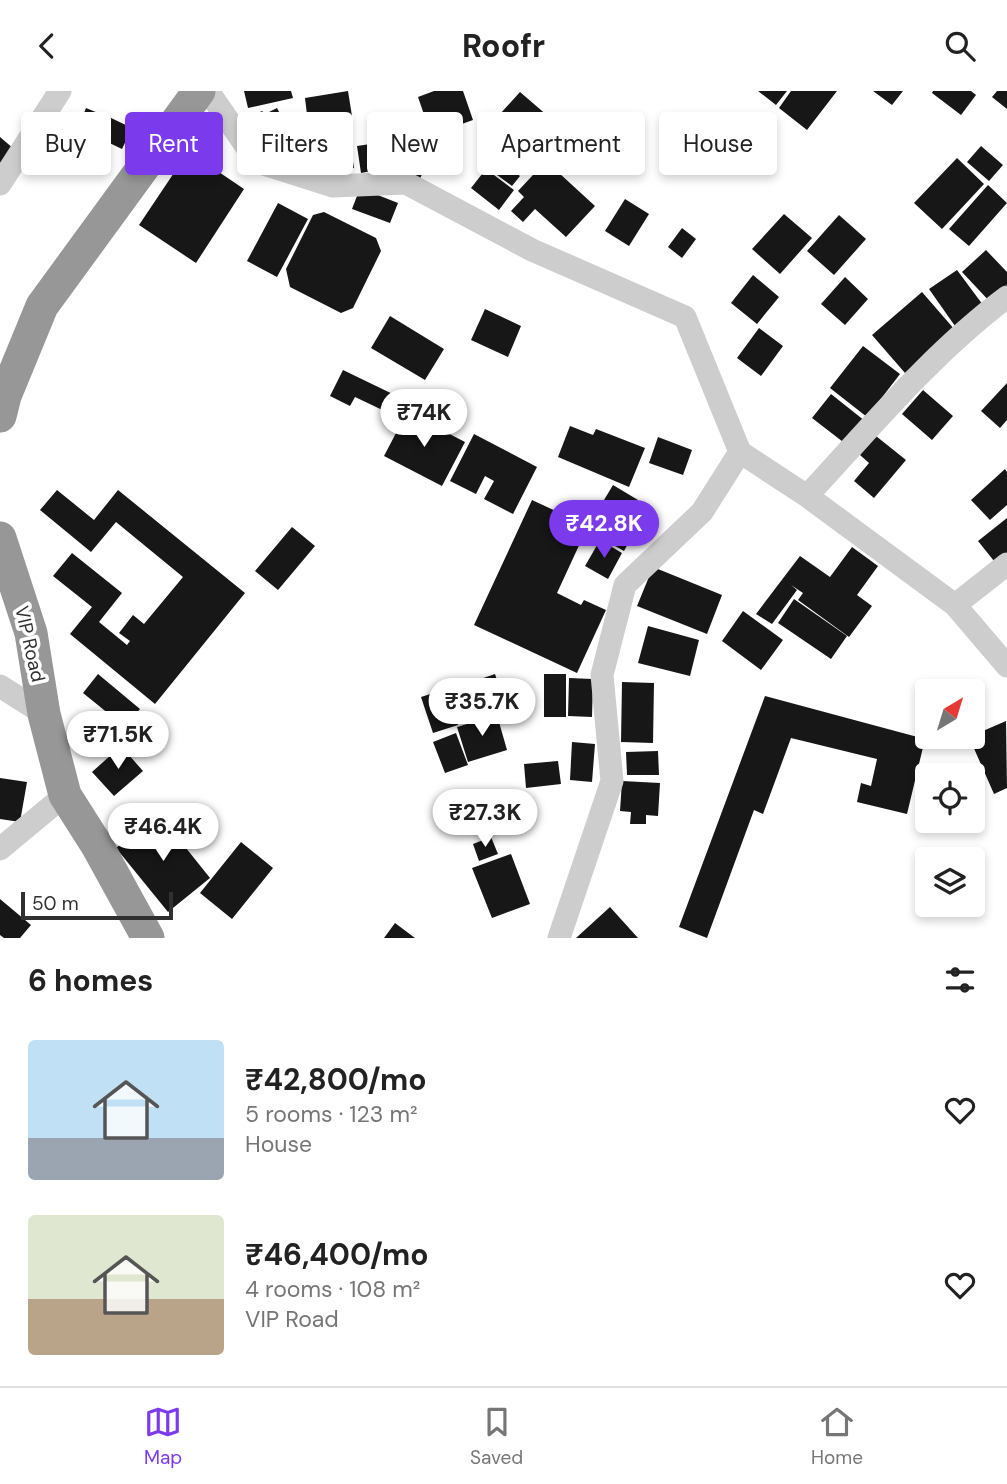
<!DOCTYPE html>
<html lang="en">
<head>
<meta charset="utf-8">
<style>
	body { margin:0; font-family:"DM Sans",sans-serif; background:#f6f6f6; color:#222; height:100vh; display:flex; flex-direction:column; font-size:26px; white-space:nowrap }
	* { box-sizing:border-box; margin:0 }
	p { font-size:23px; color:#767676 }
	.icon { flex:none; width:38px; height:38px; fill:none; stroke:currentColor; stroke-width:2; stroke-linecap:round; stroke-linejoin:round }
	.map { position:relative; height:847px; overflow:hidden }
	.drawer { display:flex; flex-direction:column; background:#fff; flex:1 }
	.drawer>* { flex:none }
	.guide { position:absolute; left:21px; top:21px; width:966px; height:63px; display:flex; gap:14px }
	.needle { width:46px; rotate:38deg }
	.fabs { position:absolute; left:915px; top:588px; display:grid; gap:14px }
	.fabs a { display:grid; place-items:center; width:70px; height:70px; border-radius:7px; background:#fff; box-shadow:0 4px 10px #0003; font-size:35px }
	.scale { position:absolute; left:21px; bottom:18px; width:152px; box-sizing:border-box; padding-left:7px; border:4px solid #303030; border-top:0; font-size:19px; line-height:24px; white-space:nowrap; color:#303030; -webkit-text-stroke:5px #fff; paint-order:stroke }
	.price { position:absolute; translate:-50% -60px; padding:0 16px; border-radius:24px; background:#fff; color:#222; font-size:23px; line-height:46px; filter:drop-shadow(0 2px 4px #0008) }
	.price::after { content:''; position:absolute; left:50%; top:42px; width:21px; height:16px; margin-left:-10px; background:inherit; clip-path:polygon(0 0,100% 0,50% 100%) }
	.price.active { background:#7c3aed; color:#fff }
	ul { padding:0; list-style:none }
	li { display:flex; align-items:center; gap:21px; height:175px; padding:0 28px }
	li span { display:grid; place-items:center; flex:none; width:196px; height:140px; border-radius:7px; color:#555 }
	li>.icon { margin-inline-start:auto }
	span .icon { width:84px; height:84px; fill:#fffc; stroke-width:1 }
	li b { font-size:30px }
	h2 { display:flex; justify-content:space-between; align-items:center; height:84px; padding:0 28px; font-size:30px }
	.chip { padding:0 24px; border-radius:7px; background:#fff; box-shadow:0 4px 10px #0003; font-size:24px; line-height:63px }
	.chip.active { background:#7c3aed; color:#fff }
	header { display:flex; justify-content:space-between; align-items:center; height:91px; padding:0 28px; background:#fff; font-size:32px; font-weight:700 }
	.menu { display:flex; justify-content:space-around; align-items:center; height:98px; border-top:2px solid #e0e0e0; background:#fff; font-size:19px; color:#767676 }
	.menu a { display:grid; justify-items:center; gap:4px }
	.menu .active { color:#7c3aed }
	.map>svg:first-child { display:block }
	.building { fill:#171717 }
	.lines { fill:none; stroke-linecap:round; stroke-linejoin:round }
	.minor { stroke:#cdcdcd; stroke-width:23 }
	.highway { stroke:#979797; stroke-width:33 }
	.labels { text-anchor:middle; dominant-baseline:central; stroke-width:7; stroke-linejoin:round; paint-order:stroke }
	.street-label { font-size:19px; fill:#303030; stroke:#fff }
</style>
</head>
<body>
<header><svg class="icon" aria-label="back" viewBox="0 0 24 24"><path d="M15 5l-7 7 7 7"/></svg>Roofr<svg class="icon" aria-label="search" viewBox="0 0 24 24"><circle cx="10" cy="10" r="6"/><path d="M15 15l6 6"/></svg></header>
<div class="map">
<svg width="1007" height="847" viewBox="0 0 1007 847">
	<rect width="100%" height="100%" fill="#fff"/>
	<path class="building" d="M244 0H291L293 7 248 17Z
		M348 0 352 25 308 32 305 7Z
		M434 0H463L473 29 431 44 418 6Z
		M758 0H787L776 14Z
		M791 0H837L807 39 779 17Z
		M873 0H903L892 14Z
		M933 0H971L976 4 961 24 932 2Z
		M997 0H1007V18L992 6Z
		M520 1 563 38 532 73 489 35Z
		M86 17 103 24 92 52 75 45Z
		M277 17 298 58 271 71 248 27 262 20 265 23Z
		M109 26 132 37 122 58 99 47Z
		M348 41 354 77 317 82 312 46Z
		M0 46 14 58 0 73Z
		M198 46 217 58 207 73 244 98 196 172 139 134Z
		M384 51 388 77 361 82 357 55Z
		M981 55 1003 74 989 90 967 71Z
		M394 57 429 67 419 90 388 81Z
		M494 65 520 85 512 95 486 76Z
		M957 67 984 93 942 138 914 112Z
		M546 70 595 115 566 146 535 118 523 131 511 120 524 106 518 100Z
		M486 78 514 99 499 119 471 97Z
		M988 94 1007 112 969 155 949 138Z
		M360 97 398 112 390 132 352 118Z
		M625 108 649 123 629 155 605 140Z
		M278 112 308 128 277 186 247 170Z
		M324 121 376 147 381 160 353 217 341 222 290 196 286 178 313 124Z
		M784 123 812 147 780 183 752 158Z
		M839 124 866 148 834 184 807 160Z
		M682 137 696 148 682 167 668 156Z
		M986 159 1007 181V199L992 213 962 181Z
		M957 179 983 214 955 235 929 198Z
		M753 184 779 206 757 233 731 212Z
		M845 186 868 208 845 234 821 213Z
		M922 201 955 239 905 282 872 244Z
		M485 218 521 235 508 266 471 249Z
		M390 225 444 258 425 289 371 257Z
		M759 237 783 255 761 285 737 267Z
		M863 255 900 283 867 326 830 297Z
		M343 279 403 308 395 325 355 306 350 315 330 305Z
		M1007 292V329L1000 337 981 320Z
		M923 299 953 325 932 349 902 323Z
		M831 303 865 330 847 354 812 327Z
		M407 321 465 351 442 395 384 365Z
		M570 335 593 344 596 338 645 357 629 396 558 366Z
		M474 343 537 376 513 423 484 408 494 390 485 385 476 403 450 390Z
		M876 345 906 369 874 407 854 390 869 372 860 364Z
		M658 346 692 359 683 384 649 372Z
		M1005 378 1007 381V414L990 429 971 409Z
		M613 394 638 409 626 428 601 414Z
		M57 399 94 429 118 399 245 502 155 613 70 543 92 516 53 485 72 462 122 502 99 531 127 554 130 550 119 542 133 524 144 533 183 486 116 431 91 461 40 419Z
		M532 409 588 435 557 502 581 514 584 509 606 519 577 582 474 534Z
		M604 419 636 438 624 460 592 442Z
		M1007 427V468L998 475 978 450Z
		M292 436 315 455 278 499 255 480Z
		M600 449 622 462 608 488 585 475Z
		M852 456 878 475 857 504 872 515 849 546 798 509 803 502 791 494 797 499 772 533 756 523 800 465 830 486Z
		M653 476 722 504 707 543 637 515Z
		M794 508 847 545 831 568 778 532Z
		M743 520 783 549 761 579 722 550Z
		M648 535 699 549 690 585 638 572Z
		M98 583 140 618 125 636 83 602Z
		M495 583 506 616 474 626 463 594Z
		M544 583H566V626H544Z
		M569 587 593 588 592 626 568 625Z
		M622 591 654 592 653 652 621 651Z
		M446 598 458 634 433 642 421 606Z
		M765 605 925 648 907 723 857 711 861 692 871 695 877 668 791 647 763 723 754 719 707 847 679 836Z
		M497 624 507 659 468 671 457 636Z
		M1006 630 1007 697 994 703 969 646Z
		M456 642 468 674 445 682 433 651Z
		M572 651 595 653 592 691 570 689Z
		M121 655 143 680 114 705 92 681Z
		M658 660 659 684H627L626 661Z
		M558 670 561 693 526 697 524 673Z
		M0 687 27 691 20 731 0 728Z
		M622 690 660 692 658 725 646 724V733H630L631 721 620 720Z
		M158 722 210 787 168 821 116 757Z
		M491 746 498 763 479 770 473 753Z
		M241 751 273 777 232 828 200 802Z
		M511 763 530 813 492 827 472 777Z
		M0 808 31 834 20 847H4L0 844Z
		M610 816 638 847H576Z
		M395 832 415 847H384Z"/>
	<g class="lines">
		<path class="minor" d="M208 0 257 71 333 95 406 92 532 159 685 226 740 361
			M0 93 60 0
			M807 405C870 337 933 261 1007 206
			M955 514 1007 473
			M0 595 44 623
			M0 758 65 704
			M559 847 612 690 602 584 625 494 702 421 740 361 807 405 955 514 1007 575"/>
		<path class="highway" d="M0 325 5 305 42 215 199 0
			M0 447 31 542 44 623 65 704 98 756 148 847"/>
	</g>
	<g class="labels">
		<g class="street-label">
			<text transform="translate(30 553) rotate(77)">VIP Road</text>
		</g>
	</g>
</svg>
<div class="fabs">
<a><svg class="needle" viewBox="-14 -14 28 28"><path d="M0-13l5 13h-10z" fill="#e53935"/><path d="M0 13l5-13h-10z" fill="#767676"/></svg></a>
<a><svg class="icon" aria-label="locate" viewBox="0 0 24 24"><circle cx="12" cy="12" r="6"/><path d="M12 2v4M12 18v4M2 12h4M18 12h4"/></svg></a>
<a><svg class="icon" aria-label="layers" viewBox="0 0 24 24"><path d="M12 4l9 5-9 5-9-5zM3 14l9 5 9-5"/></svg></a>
</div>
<div class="scale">50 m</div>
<b class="price" style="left:424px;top:358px">₹74K</b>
<b class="price active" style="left:604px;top:469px">₹42.8K</b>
<b class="price" style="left:482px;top:647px">₹35.7K</b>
<b class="price" style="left:118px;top:680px">₹71.5K</b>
<b class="price" style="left:485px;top:758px">₹27.3K</b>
<b class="price" style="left:163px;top:772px">₹46.4K</b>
<div class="guide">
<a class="chip">Buy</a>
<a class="chip active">Rent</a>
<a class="chip">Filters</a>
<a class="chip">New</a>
<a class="chip">Apartment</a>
<a class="chip">House</a>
</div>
</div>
<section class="drawer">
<h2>6 homes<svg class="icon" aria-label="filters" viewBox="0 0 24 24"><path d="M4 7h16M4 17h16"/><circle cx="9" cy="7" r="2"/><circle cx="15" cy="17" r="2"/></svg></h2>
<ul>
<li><span style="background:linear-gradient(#bfe0f5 70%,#9aa5b1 0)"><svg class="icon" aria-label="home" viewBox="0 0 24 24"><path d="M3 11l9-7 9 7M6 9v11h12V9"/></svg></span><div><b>₹42,800/mo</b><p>5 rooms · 123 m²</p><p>House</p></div><svg class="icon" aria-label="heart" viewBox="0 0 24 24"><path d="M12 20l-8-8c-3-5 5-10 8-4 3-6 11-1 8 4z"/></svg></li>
<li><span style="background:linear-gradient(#dfe7d0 60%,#b9a48a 0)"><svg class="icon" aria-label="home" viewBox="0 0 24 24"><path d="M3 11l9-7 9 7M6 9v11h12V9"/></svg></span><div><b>₹46,400/mo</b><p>4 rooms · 108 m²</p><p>VIP Road</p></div><svg class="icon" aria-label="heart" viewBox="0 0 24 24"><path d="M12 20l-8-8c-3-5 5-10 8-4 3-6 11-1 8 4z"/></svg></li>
</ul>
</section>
<nav class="menu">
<a class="active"><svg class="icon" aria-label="map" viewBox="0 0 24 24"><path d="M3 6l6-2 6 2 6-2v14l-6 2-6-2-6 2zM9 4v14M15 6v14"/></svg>Map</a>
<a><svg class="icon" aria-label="saved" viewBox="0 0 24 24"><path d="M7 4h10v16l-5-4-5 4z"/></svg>Saved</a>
<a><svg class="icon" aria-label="home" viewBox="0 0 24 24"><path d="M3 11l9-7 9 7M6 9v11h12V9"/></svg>Home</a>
</nav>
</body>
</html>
